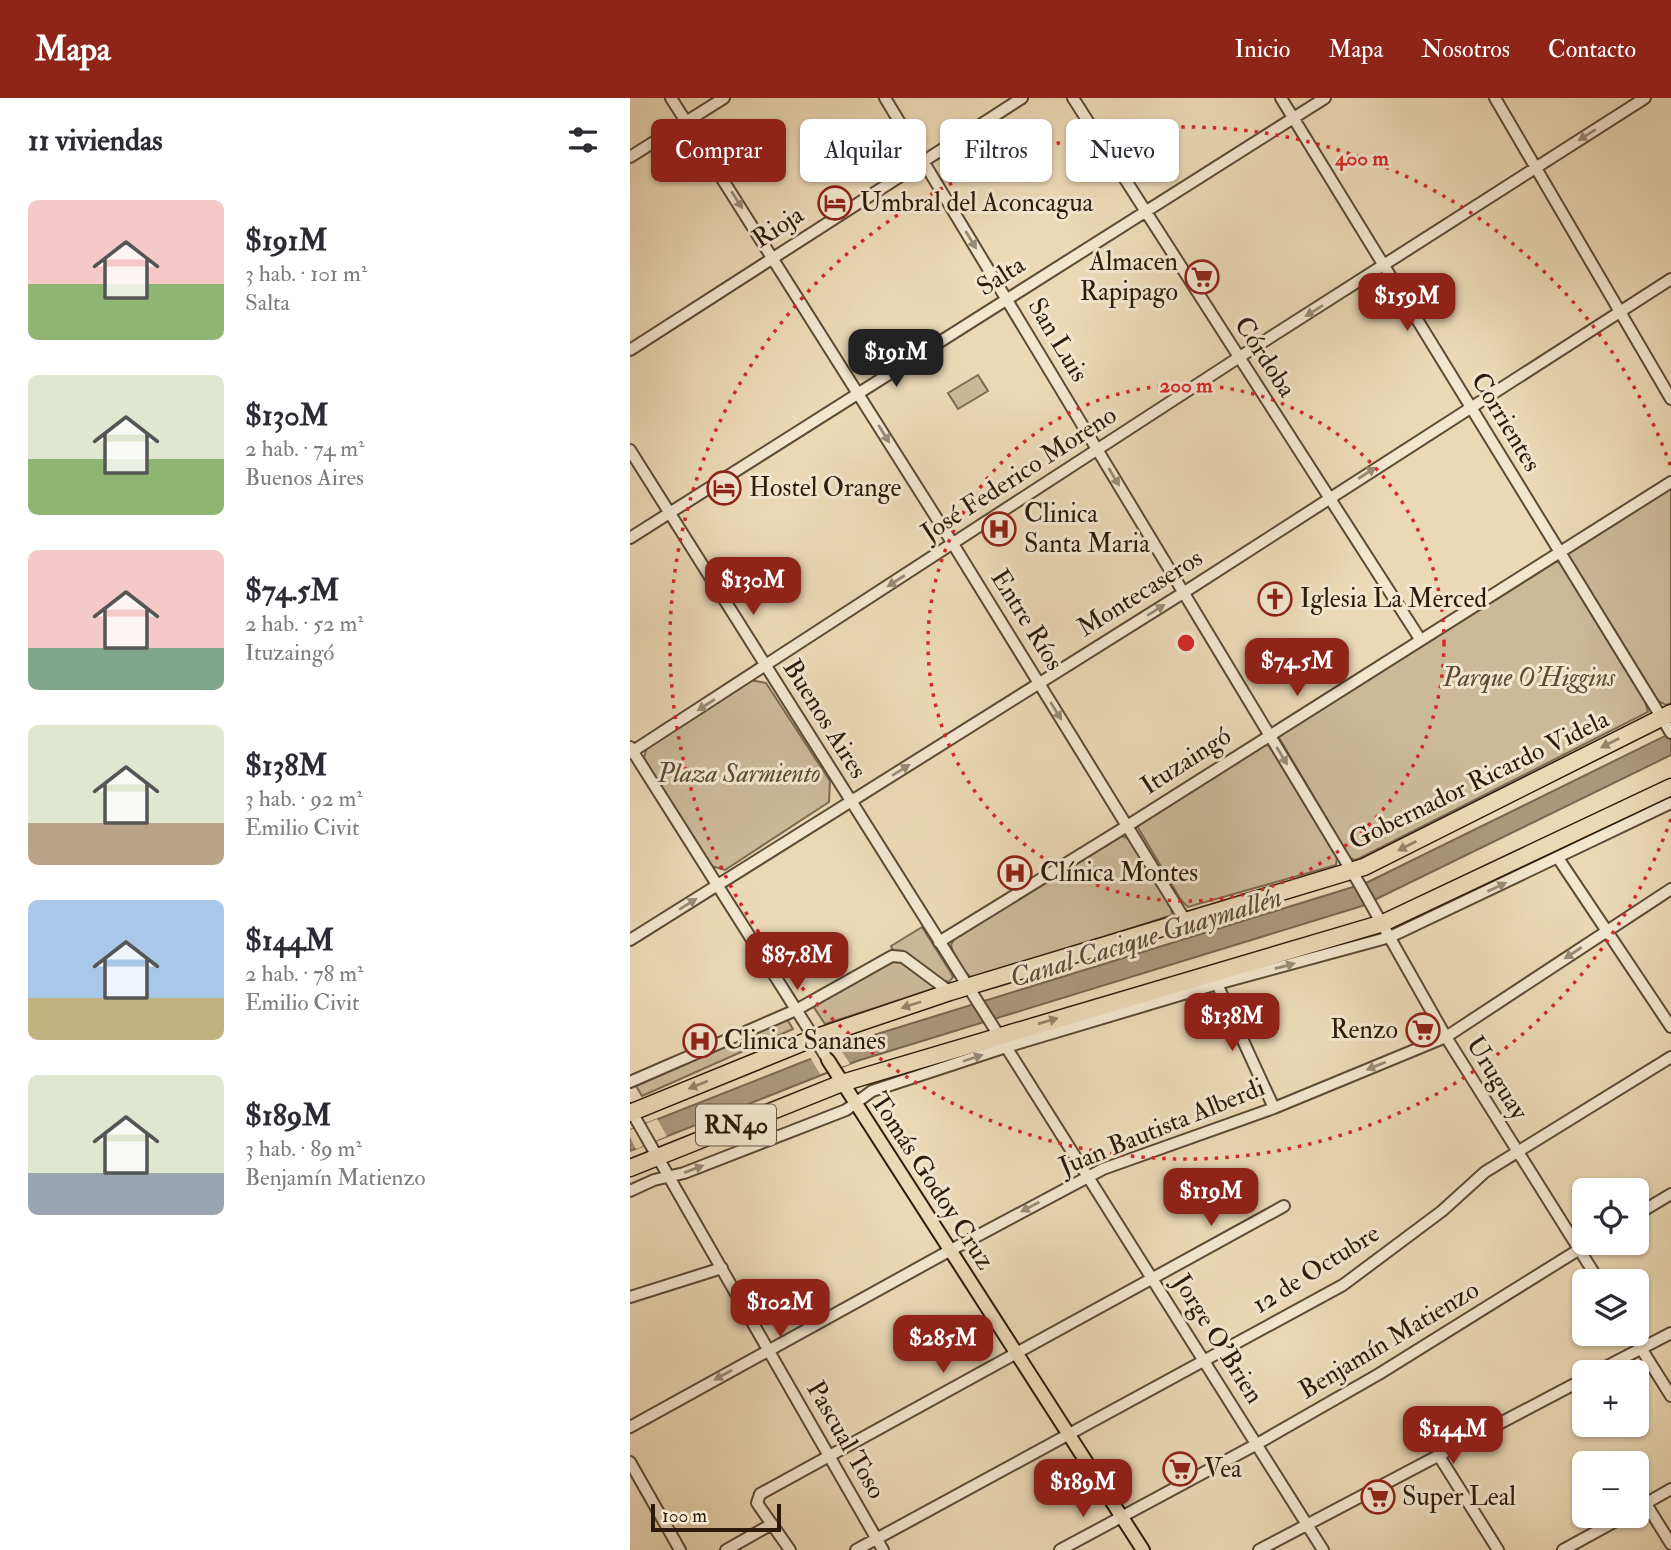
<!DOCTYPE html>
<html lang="es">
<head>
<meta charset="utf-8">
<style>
	body { margin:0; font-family:"IM FELL Double Pica",serif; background:#f2f2f3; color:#2b2b33; height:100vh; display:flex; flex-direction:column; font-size:26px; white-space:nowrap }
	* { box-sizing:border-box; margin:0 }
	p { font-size:23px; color:#7c7c81 }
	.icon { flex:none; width:38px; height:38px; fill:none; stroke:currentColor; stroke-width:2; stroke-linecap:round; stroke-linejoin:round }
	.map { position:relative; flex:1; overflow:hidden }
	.side { display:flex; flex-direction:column; background:#fff; width:630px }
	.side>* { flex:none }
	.guide { position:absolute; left:21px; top:21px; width:665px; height:63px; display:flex; gap:14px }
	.buttons { position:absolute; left:942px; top:1080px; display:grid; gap:14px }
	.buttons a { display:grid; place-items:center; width:77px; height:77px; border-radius:10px; background:#fff; box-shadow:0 2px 5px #0004; font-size:35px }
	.scale { position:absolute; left:21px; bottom:18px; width:130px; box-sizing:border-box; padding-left:7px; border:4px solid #2d1a0a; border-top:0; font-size:19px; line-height:24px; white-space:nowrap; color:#2d1a0a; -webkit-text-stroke:5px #f2e6cf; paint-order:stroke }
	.price { position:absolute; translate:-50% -60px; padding:0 16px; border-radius:14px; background:#8f2418; color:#fff; font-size:23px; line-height:46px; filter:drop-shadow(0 2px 4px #0008) }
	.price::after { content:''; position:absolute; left:50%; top:42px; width:21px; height:16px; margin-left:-10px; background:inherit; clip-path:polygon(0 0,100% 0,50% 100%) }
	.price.current { background:#222; color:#fff }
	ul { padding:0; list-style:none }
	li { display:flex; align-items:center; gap:21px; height:175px; padding:0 28px }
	li span { display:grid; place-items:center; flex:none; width:196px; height:140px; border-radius:10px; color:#555 }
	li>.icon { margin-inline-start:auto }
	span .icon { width:84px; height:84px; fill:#fffc; stroke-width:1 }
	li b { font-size:30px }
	h2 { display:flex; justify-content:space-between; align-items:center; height:84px; padding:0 28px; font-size:30px }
	.pill { padding:0 24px; border-radius:10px; background:#fff; box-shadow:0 2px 5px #0004; font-size:24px; line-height:63px }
	.pill.current { background:#8f2418; color:#fff }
	header { display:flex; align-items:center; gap:42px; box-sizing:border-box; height:98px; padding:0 35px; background:#8f2418; color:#fff }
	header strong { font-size:33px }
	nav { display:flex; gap:38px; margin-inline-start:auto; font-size:24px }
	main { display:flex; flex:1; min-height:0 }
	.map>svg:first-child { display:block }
	.green { fill:#cbb998; stroke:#7c6a51; stroke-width:2 }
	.water { fill:#aa987b; stroke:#78664e; stroke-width:2 }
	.pier { fill:#ebd9b5 }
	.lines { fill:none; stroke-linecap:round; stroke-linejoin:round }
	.minor-casing { stroke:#5c4a35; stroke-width:14 }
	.major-casing { stroke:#2d1a0a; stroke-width:16 }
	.highway-casing { stroke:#2d1a0a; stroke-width:19 }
	.minor { stroke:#f2e6cf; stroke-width:10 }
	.major { stroke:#ebd9b5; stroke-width:12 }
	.highway { stroke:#ebd9b5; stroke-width:16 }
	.oneway { fill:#998a76 }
	.oneway2 { fill:#968368 }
	.ring { fill:none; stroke:#d62828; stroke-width:3.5; stroke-dasharray:3.5 7 }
	.labels { text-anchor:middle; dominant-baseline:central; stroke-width:6; stroke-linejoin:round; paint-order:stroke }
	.shield { fill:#f2e6cf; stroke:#685745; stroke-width:2 }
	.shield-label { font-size:24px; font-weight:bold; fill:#2d1a0a }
	.poi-label { font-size:26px; fill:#2d1a0a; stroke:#f2e6cf; text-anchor:start }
	.street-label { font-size:26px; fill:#2d1a0a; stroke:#f2e6cf }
	.park-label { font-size:26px; font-style:italic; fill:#5c4a35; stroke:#f2e6cf }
	.water-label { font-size:28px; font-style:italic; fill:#5f4c37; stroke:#f2e6cf }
	.centre { fill:#d62828; stroke:#f2e6cf; stroke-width:3.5 }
	.ring-label { font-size:21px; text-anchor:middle; font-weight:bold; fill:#d62828; stroke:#f2e6cf; stroke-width:6; stroke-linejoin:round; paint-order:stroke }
</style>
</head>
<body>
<header>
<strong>Mapa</strong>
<nav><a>Inicio</a><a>Mapa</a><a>Nosotros</a><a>Contacto</a></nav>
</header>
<main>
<section class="side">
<h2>11 viviendas<svg class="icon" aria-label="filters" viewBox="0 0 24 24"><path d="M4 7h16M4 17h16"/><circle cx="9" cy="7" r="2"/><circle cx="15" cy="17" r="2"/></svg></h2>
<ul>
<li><span style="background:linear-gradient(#f6c9c9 60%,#8fb573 0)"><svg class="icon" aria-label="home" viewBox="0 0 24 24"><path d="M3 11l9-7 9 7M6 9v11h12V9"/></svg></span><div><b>$191M</b><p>3 hab. · 101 m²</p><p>Salta</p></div></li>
<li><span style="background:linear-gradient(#dfe7d0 60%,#8fb573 0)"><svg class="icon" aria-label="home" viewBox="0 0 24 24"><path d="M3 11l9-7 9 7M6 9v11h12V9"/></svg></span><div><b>$130M</b><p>2 hab. · 74 m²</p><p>Buenos Aires</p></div></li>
<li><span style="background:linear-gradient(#f6c9c9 70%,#7fa58c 0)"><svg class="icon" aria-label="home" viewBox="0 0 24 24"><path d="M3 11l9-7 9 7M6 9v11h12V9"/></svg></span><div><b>$74.5M</b><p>2 hab. · 52 m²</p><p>Ituzaingó</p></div></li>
<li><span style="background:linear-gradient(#dfe7d0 70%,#b9a48a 0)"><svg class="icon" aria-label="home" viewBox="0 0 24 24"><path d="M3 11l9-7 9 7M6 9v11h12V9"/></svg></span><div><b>$138M</b><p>3 hab. · 92 m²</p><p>Emilio Civit</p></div></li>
<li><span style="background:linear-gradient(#a9c7e8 70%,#c2b280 0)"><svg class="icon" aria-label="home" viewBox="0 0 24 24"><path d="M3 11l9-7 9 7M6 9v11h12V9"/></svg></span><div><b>$144M</b><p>2 hab. · 78 m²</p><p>Emilio Civit</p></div></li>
<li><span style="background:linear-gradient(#dfe7d0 70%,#9aa5b1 0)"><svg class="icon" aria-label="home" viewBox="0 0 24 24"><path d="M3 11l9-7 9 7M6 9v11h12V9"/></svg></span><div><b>$189M</b><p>3 hab. · 89 m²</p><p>Benjamín Matienzo</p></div></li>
</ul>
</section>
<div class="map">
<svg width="1041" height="1452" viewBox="0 0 1041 1452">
	<rect width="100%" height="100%" fill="#ebd9b5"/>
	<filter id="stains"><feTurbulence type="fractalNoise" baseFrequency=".00286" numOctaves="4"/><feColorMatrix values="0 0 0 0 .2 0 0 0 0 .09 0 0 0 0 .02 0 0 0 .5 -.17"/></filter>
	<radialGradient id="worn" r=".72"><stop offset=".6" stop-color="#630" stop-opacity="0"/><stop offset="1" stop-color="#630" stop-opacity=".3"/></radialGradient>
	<path class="green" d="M348 277 358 293 328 311 318 295Z
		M1041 389V605L1036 607 1027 602 938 458V455Z
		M926 463 931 466 1015 602 1018 614 730 760 724 762 720 760 648 638Z
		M120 582 136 585 200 683 199 704 95 772 81 768 13 663 17 649Z
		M636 646 640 649 703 753 707 760 706 767 558 809 551 802 507 728 632 647Z
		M492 738 499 741 541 809 542 817 344 881C334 876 324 858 321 847L324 841Z
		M292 829 321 875 323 879 319 884C298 880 285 852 263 852L261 848Z
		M264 862 269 863 307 890 195 926 183 908Z
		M157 921 163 931 12 998 6 988Z"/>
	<path class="water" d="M1041 635V657L732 808 227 963 0 1053V1032L231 941 736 785Z"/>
	<path class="pier" d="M209 949 220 966 190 976 180 959Z
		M27 1021 37 1038 6 1051 0 1039V1032Z"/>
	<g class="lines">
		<defs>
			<path id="minor" d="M41 0 323 446 555 822
				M255 0 730 787 816 939 969 1183
				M443 0 790 541
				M651 0 1041 635
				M865 0 1041 301
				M0 59 94 0
				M0 252 392 0
				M0 352 693 1452
				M0 440 695 0
				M0 649 198 962
				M0 655 608 260 1015 0
				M928 760 1041 929
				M0 842 553 495 1041 181
				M309 844 497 728 1041 384
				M587 886 644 1010
				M0 984 166 912 262 858 273 859 320 894
				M0 1011 253 1452
				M0 1093 24 1082 54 1075 216 1012 242 993 376 949 587 886 760 839 1041 705
				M1006 1117 1041 1096
				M0 1199 92 1170
				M1002 1236 1041 1298
				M966 1274 1041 1235
				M0 1329 319 1153 473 1071 644 1010 816 939 1041 791
				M809 1358 868 1452
				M0 1364 50 1452
				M1016 1406 1041 1446
				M1006 1411 1041 1391
				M96 1452 142 1426
				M160 1452 127 1405 130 1396 654 1108
				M226 1452 713 1187 812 1113 855 1074 1041 959
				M430 1452 627 1346 749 1276 961 1144
				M629 1452 954 1281
				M933 1452 995 1418"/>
			<path id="major" d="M198 962 513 1452"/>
			<path id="highway" d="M0 1015 184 940 320 894 734 769 1041 615
				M0 1070 212 985 753 825 1041 689"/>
		</defs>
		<use href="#minor" class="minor-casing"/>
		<use href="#major" class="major-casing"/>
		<use href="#highway" class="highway-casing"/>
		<use href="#minor" class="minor"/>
		<use href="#major" class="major"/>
		<use href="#highway" class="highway"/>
	</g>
	<defs><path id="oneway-solid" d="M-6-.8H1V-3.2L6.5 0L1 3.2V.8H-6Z" transform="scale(1.75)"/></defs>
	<g class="oneway">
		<use href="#oneway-solid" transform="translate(957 37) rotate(148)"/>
		<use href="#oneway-solid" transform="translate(107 102) rotate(57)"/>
		<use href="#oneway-solid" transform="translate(341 142) rotate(59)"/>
		<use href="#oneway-solid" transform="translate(684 213) rotate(148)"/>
		<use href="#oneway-solid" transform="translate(254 336) rotate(58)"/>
		<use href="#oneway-solid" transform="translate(737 375) rotate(-33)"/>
		<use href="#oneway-solid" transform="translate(484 379) rotate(59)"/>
		<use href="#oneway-solid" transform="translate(266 483) rotate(147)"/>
		<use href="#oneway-solid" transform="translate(526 512) rotate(-32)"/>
		<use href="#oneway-solid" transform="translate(76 607) rotate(147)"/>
		<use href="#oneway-solid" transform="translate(426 613) rotate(58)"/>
		<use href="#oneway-solid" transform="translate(652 658) rotate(59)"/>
		<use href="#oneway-solid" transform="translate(271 672) rotate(-32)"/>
		<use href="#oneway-solid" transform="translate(867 789) rotate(-25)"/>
		<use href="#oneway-solid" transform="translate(58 806) rotate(-32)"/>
		<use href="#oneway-solid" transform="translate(943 855) rotate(147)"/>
		<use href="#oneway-solid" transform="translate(655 868) rotate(-15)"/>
		<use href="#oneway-solid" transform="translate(343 960) rotate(-18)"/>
		<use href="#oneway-solid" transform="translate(746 968) rotate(158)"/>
		<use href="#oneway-solid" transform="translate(64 1071) rotate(-21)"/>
		<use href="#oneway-solid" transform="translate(400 1109) rotate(152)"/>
		<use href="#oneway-solid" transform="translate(93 1277) rotate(151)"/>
	</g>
	<g class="oneway2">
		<use href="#oneway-solid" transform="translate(980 645) rotate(153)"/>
		<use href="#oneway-solid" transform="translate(777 748) rotate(153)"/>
		<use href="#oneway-solid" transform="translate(281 907) rotate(162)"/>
		<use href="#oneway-solid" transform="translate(418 923) rotate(-16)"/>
		<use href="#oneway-solid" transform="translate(68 987) rotate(158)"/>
	</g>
	<g class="ring">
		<circle cx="556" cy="545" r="258"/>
		<path d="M1041 721A516 516 0 1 1 1041 369"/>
	</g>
	<defs>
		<symbol id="hotel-ring" viewBox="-11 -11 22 22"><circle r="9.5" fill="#f2e6cf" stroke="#8f2418" stroke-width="1.5"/><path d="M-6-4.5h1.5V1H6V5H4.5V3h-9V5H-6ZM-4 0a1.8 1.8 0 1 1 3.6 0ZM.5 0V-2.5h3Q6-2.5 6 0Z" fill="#8f2418"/></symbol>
		<symbol id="supermarket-ring" viewBox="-11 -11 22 22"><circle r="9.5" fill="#f2e6cf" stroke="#8f2418" stroke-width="1.5"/><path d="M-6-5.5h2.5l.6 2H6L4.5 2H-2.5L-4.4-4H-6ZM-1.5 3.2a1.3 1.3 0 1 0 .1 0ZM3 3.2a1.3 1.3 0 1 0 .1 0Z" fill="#8f2418"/></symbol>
		<symbol id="hospital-ring" viewBox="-11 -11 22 22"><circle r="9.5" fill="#f2e6cf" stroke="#8f2418" stroke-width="1.5"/><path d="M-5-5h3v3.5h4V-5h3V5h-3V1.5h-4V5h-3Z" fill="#8f2418"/></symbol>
		<symbol id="church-ring" viewBox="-11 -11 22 22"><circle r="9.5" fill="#f2e6cf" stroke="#8f2418" stroke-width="1.5"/><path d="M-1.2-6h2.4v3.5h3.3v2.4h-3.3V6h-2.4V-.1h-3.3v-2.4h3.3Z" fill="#8f2418"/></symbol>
	</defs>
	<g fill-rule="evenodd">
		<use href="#hotel-ring" x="186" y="86" width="38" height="38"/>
		<use href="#supermarket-ring" x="553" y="160" width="38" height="38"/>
		<use href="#hotel-ring" x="75" y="371" width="38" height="38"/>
		<use href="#hospital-ring" x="350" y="412" width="38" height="38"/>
		<use href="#church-ring" x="626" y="482" width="38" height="38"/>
		<use href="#hospital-ring" x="366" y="756" width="38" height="38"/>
		<use href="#supermarket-ring" x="774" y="913" width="38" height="38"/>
		<use href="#hospital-ring" x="51" y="924" width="38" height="38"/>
		<use href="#supermarket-ring" x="531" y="1352" width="38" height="38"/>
		<use href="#supermarket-ring" x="729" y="1380" width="38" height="38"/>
	</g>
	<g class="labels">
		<rect class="shield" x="66" y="1006.5" width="80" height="41" rx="5"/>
		<g class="shield-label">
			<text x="106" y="1027">RN40</text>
		</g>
		<g class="poi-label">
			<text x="230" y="105">Umbral del Aconcagua</text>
			<text x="548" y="164" text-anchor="end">Almacen<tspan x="548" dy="30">Rapipago</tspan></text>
			<text x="119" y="390">Hostel Orange</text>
			<text x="394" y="416">Clinica<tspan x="394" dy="30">Santa Maria</tspan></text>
			<text x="670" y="501">Iglesia La Merced</text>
			<text x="410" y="775">Clínica Montes</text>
			<text x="768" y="932" text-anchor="end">Renzo</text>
			<text x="94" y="943">Clinica Sananes</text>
			<text x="574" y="1371">Vea</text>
			<text x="772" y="1399">Super Leal</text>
		</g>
		<g class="street-label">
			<text transform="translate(148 129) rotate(-33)">Rioja</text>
			<text transform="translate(371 178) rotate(-33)">Salta</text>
			<text transform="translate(428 242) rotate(59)">San Luis</text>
			<text transform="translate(635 259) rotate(57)">Córdoba</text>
			<text transform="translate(876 324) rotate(59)">Corrientes</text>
			<text transform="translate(389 376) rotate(-33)">José Federico Moreno</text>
			<text transform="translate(510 495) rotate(-32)">Montecaseros</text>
			<text transform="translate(397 522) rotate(58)">Entre Ríos</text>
			<text transform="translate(195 621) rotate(58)">Buenos Aires</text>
			<text transform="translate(556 663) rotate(-33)">Ituzaingó</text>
			<text transform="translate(849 682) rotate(-26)">Gobernador Ricardo Videla</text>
			<text transform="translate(867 980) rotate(58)">Uruguay</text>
			<text transform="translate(532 1029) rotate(-22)">Juan Bautista Alberdi</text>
			<text transform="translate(302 1083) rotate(57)">Tomás Godoy Cruz</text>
			<text transform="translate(686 1171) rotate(-32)">12 de Octubre</text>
			<text transform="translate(588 1241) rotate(58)">Jorge O'Brien</text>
			<text transform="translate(759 1242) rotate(-31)">Benjamín Matienzo</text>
			<text transform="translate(216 1342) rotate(60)">Pascual Toso</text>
		</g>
		<g class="park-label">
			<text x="899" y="580">Parque O'Higgins</text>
			<text x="109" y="676">Plaza Sarmiento</text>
		</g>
		<g class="water-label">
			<text transform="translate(516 840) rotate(-17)">Canal Cacique Guaymallén</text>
		</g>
	</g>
	<circle cx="556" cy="545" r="10" class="centre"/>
	<g class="ring-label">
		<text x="732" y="67">400 m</text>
		<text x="556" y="294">200 m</text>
	</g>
	<rect width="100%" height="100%" filter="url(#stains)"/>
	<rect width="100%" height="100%" fill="url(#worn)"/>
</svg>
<div class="buttons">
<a><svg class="icon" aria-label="locate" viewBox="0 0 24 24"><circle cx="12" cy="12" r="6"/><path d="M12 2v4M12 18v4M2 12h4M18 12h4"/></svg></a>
<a><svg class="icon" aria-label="layers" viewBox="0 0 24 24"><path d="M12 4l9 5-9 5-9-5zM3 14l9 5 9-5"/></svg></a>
<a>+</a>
<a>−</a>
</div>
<div class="scale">100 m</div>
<b class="price" style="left:777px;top:235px">$159M</b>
<b class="price current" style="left:266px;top:291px">$191M</b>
<b class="price" style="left:123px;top:519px">$130M</b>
<b class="price" style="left:667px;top:600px">$74.5M</b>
<b class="price" style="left:167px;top:894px">$87.8M</b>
<b class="price" style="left:602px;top:955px">$138M</b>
<b class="price" style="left:581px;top:1130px">$119M</b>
<b class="price" style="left:150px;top:1241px">$102M</b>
<b class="price" style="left:313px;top:1277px">$285M</b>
<b class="price" style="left:823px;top:1368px">$144M</b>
<b class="price" style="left:453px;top:1421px">$189M</b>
<div class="guide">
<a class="pill current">Comprar</a>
<a class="pill">Alquilar</a>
<a class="pill">Filtros</a>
<a class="pill">Nuevo</a>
</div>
</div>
</main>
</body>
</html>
